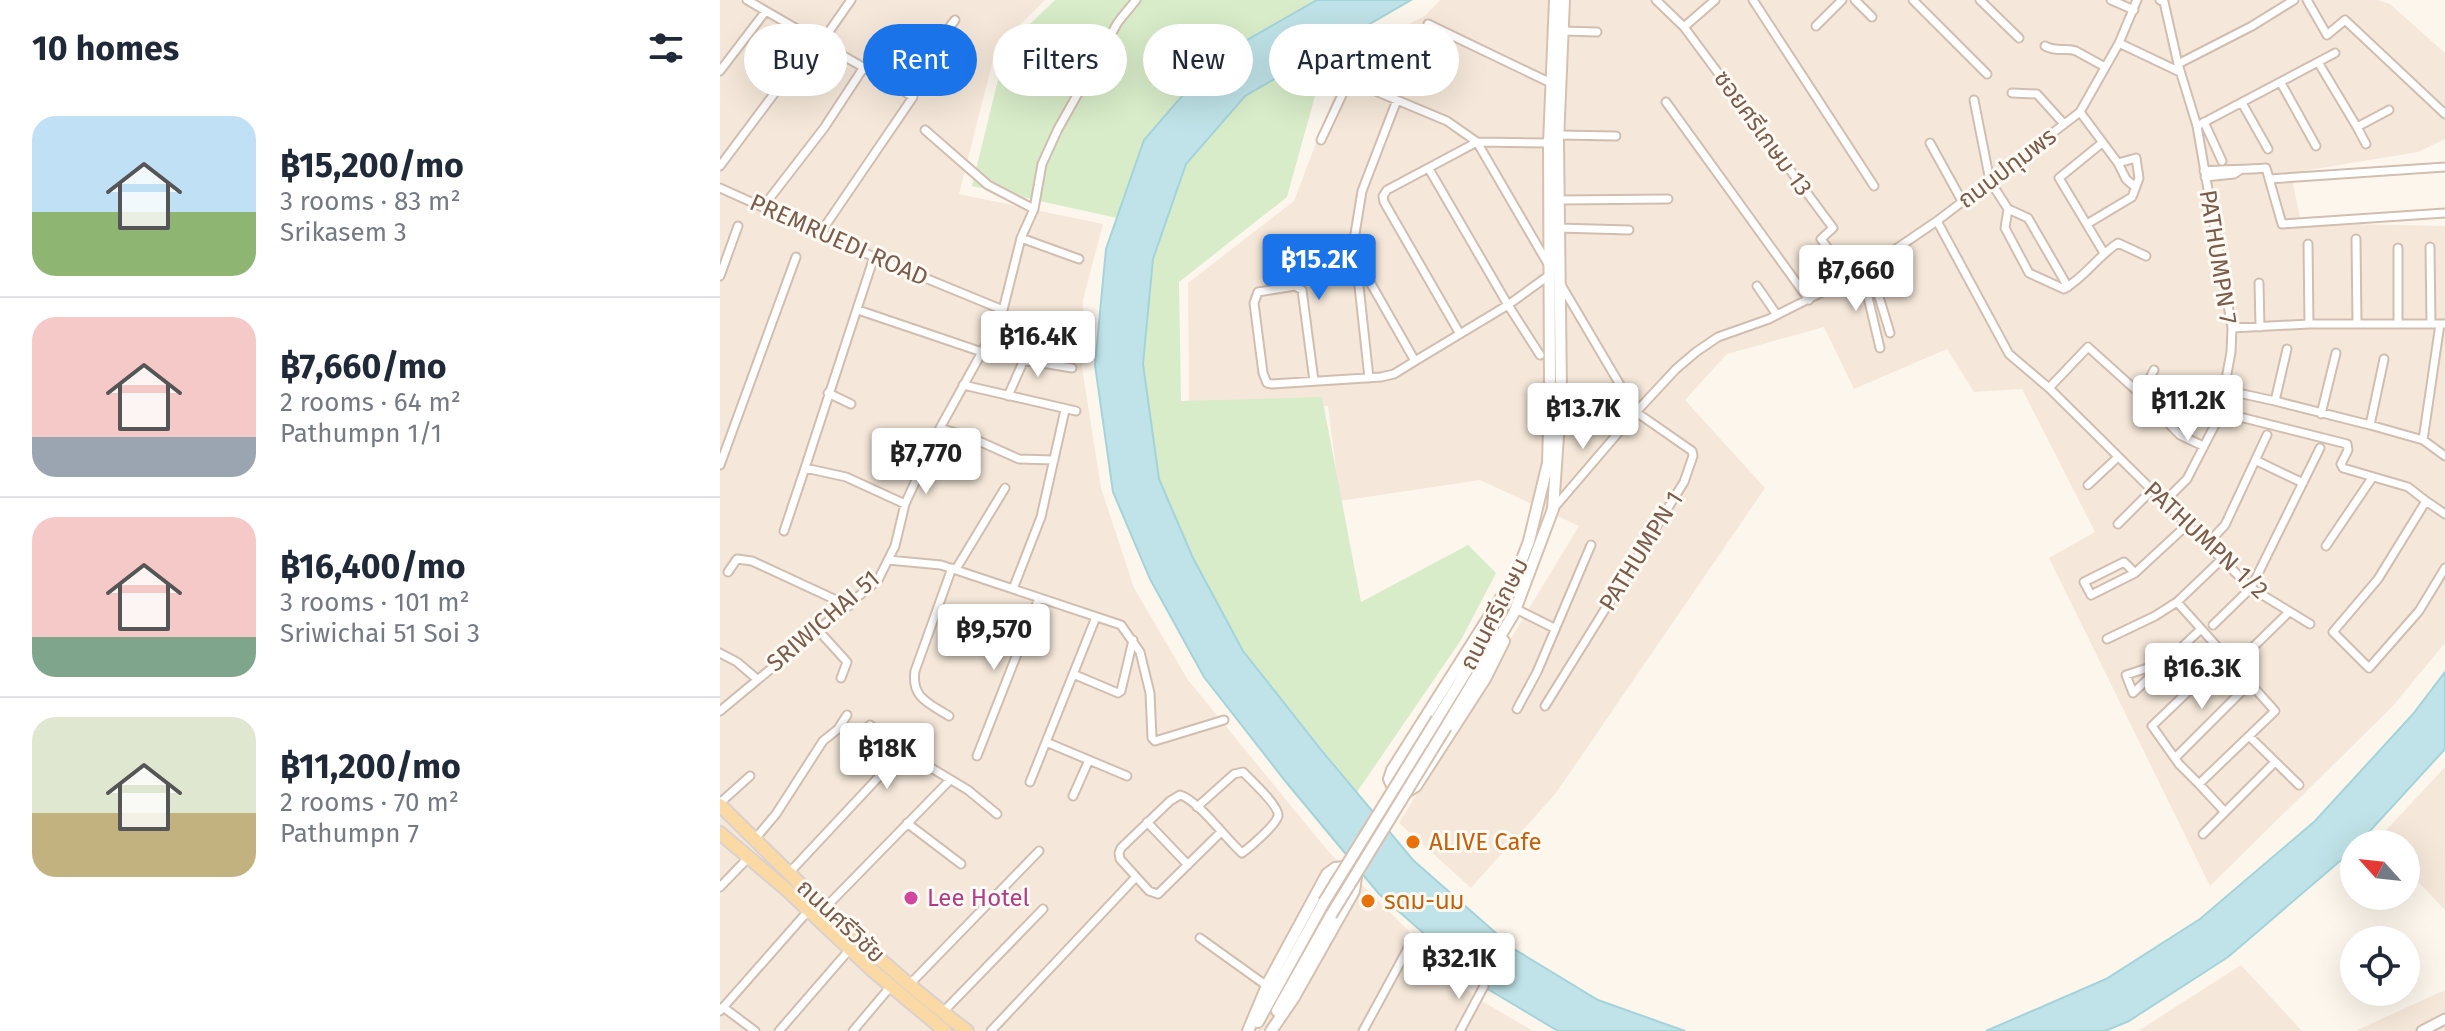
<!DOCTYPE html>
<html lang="en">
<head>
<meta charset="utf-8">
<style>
	body { margin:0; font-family:"Fira Sans","Noto Sans Thai",sans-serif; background:#f2f2f3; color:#1f2937; height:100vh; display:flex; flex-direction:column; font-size:30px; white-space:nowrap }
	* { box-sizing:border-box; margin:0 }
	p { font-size:26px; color:#747a83 }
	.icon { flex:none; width:44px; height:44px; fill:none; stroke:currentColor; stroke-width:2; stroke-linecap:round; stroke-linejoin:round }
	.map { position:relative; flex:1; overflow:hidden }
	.drawer { display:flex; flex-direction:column; background:#fff; width:720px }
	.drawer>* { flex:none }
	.banner { position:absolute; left:24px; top:24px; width:760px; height:72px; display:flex; gap:16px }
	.needle { width:52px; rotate:297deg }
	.fabs { position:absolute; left:1620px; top:830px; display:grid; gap:16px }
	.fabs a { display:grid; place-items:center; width:80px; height:80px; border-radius:50%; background:#fff; box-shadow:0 8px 32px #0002; font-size:40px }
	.price { position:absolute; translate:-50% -68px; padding:0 18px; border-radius:8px; background:#fff; color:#222; font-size:26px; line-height:52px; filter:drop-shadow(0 2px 4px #0008) }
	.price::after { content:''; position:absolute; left:50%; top:48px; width:24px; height:18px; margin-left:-12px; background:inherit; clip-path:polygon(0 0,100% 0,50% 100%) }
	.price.current { background:#1a73e8; color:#fff }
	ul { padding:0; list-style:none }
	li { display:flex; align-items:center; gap:24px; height:200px; padding:0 32px }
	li+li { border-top:2px solid #e0e1e3 }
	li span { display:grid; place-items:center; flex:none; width:224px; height:160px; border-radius:24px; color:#555 }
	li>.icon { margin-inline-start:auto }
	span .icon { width:96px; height:96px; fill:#fffc; stroke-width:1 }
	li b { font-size:34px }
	h2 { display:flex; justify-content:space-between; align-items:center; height:96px; padding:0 32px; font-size:34px }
	.tag { padding:0 28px; border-radius:36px; background:#fff; box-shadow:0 8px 32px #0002; font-size:28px; line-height:72px }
	.tag.current { background:#1a73e8; color:#fff }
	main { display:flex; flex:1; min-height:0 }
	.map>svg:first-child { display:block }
	.residential { fill:#f5e8da }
	.green { fill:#d8ecc9 }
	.water { fill:#bfe3e8; stroke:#a5d3da; stroke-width:2 }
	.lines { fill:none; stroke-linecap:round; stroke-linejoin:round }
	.minor-casing { stroke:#d1beb0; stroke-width:11 }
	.tertiary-casing { stroke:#d1beb0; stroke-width:13 }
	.secondary-casing { stroke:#d6c0b0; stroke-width:14 }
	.primary-casing { stroke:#dad1cd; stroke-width:16 }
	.minor { stroke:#fff; stroke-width:7 }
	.tertiary { stroke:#fff; stroke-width:9 }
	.secondary { stroke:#fff; stroke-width:10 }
	.primary { stroke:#fbd9a5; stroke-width:12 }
	.secondary-bridge-casing { stroke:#d6c0b0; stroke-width:14; stroke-linecap:butt }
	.secondary-bridge { stroke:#fff; stroke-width:10 }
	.food-dot { fill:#e8710a; stroke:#fffaf3; stroke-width:3 }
	.hotel-dot { fill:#d1479c; stroke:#fffaf3; stroke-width:3 }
	.labels { text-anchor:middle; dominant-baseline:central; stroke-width:6; stroke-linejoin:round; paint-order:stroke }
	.street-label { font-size:24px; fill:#7a5c4d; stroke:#fffaf3 }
	.food-label { font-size:24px; fill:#c56008; stroke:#fffaf3; text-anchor:start }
	.hotel-label { font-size:24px; fill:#b23c85; stroke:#fffaf3; text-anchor:start }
</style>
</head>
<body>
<main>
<section class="drawer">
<h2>10 homes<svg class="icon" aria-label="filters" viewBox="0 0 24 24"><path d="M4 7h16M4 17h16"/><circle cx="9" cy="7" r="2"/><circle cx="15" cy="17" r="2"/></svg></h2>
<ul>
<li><span style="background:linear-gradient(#bfe0f5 60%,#8fb573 0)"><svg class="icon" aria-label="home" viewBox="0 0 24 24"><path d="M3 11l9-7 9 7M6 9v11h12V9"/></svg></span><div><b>฿15,200/mo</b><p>3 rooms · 83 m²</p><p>Srikasem 3</p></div></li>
<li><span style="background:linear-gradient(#f6c9c9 75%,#9aa5b1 0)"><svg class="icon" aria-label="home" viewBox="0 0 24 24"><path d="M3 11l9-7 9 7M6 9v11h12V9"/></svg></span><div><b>฿7,660/mo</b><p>2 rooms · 64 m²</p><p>Pathumpn 1/1</p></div></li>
<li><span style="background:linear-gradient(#f6c9c9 75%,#7fa58c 0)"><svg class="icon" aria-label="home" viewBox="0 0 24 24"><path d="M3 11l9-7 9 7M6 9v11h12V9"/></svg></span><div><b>฿16,400/mo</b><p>3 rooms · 101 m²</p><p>Sriwichai 51 Soi 3</p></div></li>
<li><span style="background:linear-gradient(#dfe7d0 60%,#c2b280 0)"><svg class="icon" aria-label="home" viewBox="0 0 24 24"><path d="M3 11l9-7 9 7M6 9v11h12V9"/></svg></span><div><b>฿11,200/mo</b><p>2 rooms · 70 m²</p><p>Pathumpn 7</p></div></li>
</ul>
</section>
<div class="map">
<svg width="1725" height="1031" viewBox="0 0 1725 1031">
	<rect width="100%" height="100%" fill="#fdf6ec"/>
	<path class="residential" d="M0 0H325L276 48 239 194 383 224 363 300 362 367 381 488 414 588 468 680 608 851 755 997 813 1031H0Z
		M720 0H1658L1670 4 1725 53V139L1698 152 1571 173 1581 223 1725 226V643L1672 707 1490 886 1329 558 1375 532 1302 389 1254 392 1227 349 1134 389 1104 327 1007 354 965 400 1045 488 836 793 751 888 679 823 859 526 760 480 620 501 608 406 469 403 468 283 574 201 630 53 705 16Z
		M1725 767V910L1686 869V844H1662L1658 839Z
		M1521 965 1582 1031H1418Z
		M1725 990V1031H1635Z"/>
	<path class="green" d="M335 0H597L494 59 424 140 397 218 252 186 286 47Z
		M608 49 567 197 459 282 461 401 602 397 641 602 748 545 776 573 741 640 637 792 523 651 473 558 439 479 423 364 433 259 466 164 525 96Z"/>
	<path class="water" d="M597 0H691L525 96 466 164 433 259 423 364 439 479 473 558 523 651 603 752 693 860 794 949 878 1000 965 1031H838L766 988 659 894 566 782 484 677 430 579 393 492 375 365 386 249 424 140 494 59Z
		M1725 672V749L1638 844H1634V848L1627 855 1508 957 1409 1021 1385 1031H1266L1386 979 1480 919 1595 821 1693 714Z"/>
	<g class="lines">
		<defs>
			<path id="minor" d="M27 0 179 88 189 79 235 20
				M936 0 964 27 1113 228 1101 239 1123 269
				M1033 0 1154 186
				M1135 0 1152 17
				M1193 0 1267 74
				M1260 0 1299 38
				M1391 0 1414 10
				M1440 0 1444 2 1458 64 1477 126 1512 328 1511 352 1499 417 1467 479 1444 502
				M1587 0 1607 35 1625 20 1725 114
				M708 24 831 83
				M1096 26 1122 0
				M964 27 995 0
				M843 31 877 32
				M101 43 131 0
				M1399 43 1460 72
				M1325 46C1339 53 1345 47 1356 51L1385 67
				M1598 62 1615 53
				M1458 64 1532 26 1574 0
				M0 71 45 12
				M1561 83 1596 146
				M1292 93 1317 94 1344 124
				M1254 100 1270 181 1288 209 1308 218 1348 287
				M946 102 1089 300
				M1522 103 1548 149
				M1360 112 1398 163 1406 179 1414 186
				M1484 122 1502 161
				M1477 126 1598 62 1637 127 1669 110
				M1637 127 1646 144
				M205 130 268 185 314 209
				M838 135 896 136
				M601 140 629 80 727 121 757 142 829 143
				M1210 143 1242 201
				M1382 143 1339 178 1384 253
				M0 166 95 39
				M709 169 788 305 820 355
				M1484 171C1505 169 1525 170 1546 168L1562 224 1725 213
				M1485 177 1514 174 1520 170
				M1549 179 1725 167
				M0 188 154 257 283 310
				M840 200 948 199
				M43 207 104 128 144 67
				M1288 209 1285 228 1309 273 1344 289C1365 277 1378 256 1398 243L1426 256
				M1217 221 1289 354 1329 388 1531 588 1590 624
				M1367 224 1412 197 1419 178 1416 158 1398 163
				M838 228 909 230
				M101 232 193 97 179 88
				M301 238 359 259
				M1636 239 1637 323
				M1588 244 1589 324
				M1710 247 1711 324
				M1678 248V324
				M154 257 85 468 126 477 185 504
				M638 266 646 275 695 361 788 305 828 276
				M1150 267 1170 333
				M1142 272 1160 348
				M0 276 18 226
				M1539 283 1540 327
				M1037 286 1057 315
				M138 310 262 352
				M1512 328 1589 324H1725
				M740 334 664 202 663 196 667 190 757 142 828 264
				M649 378 634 240 642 191 677 100
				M594 381 582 290 575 286 538 292 534 303 543 373 547 383 552 384 661 377 674 374 695 361
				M1463 381 1555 401 1650 425 1703 440 1725 456
				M243 385 356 411
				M1329 388 1368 347 1419 393 1460 435 1483 446
				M108 393 131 404
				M1421 395 1434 370
				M288 396 303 362 310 361 352 368
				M1555 401 1567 349
				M1500 412 1627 444 1628 450 1621 464 1623 468 1688 487 1706 501
				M1601 414 1616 353
				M1650 425 1664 359
				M220 428 252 438 299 459 334 460
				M1703 440 1720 324
				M1537 461 1583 483
				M0 465 76 257
				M1368 485 1398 457
				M833 509 916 412 956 369 976 352 998 337 1049 319 1142 272 1217 221 1360 112 1399 43 1417 0
				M1725 514 1706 501 1658 579 1613 632 1649 668 1699 611 1725 568
				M1398 524 1432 490
				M64 531 85 468
				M1487 544 1505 525 1547 435
				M1606 546 1652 478
				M168 560 221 565 401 625 420 652 430 693 432 738 435 741 504 720
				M236 569 285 488
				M8 572 17 559 32 561 129 606
				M1415 573 1404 562 1364 582 1371 595 1415 573 1467 525
				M293 589 321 517 345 410
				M1457 602 1555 711 1479 784 1459 764 1432 726 1505 656
				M796 609 834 628
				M1493 625 1531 588 1600 448
				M98 630 127 662 121 678
				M1387 639 1435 616 1457 602 1502 559
				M0 653 17 662 37 679
				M1522 658 1569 612
				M1446 662 1406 675 1413 693 1481 629
				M353 674 398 693 401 691 413 640
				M825 706 964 482 973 456 972 451 916 412 840 283
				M797 709 817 672 871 545
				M0 711 158 580 175 546 185 504 220 428 262 352 283 310 301 238 314 209 322 164 338 129 398 22 416 0
				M229 716C209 703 191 698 195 671L232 568
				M150 725 183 751
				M1529 736 1579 785
				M326 742 407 776
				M257 756 319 598
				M1455 758 1529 684
				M310 782 376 617
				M1479 784 1505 812
				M353 796 369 760
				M0 803 30 776
				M477 807 514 774 523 772C530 779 560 807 558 816 556 825 529 848 522 853 506 839 478 800 460 795L450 801 401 848 399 853 400 859 429 891 438 894 501 832
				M427 822 468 865
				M187 823 241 864
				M1483 834 1555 762
				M35 839 56 814 103 741 118 729 127 715
				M69 873 183 751 248 790 277 814
				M0 887 29 857
				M105 908 229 781
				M480 938 547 986
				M190 984 319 851
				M3 1007 35 1031
				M0 1011 89 910
				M223 1012 323 909
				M59 1031 130 949
				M133 1031 171 986
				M271 1031 416 877
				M643 1031 693 939
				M740 1031 764 986"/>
			<path id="tertiary" d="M1702 1031 1725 1019"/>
			<path id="secondary" d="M781 598 672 770 669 779 673 788 685 793 696 786 765 679 784 641
				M717 719 765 641 787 599 809 541 828 463 830 393 829 143 835 0
				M726 727 794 613 833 509 841 392 838 140 844 0
				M557 1011 611 915
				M538 1022 604 902
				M528 1031 549 981 607 874 615 868 625 867 636 877 634 891 573 999 551 1031"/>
			<path id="primary" d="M0 805C79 883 158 964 247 1031
				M0 833 67 890 152 970 225 1031"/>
		</defs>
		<use href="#minor" class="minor-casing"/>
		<use href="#tertiary" class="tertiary-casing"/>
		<use href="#secondary" class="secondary-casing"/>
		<use href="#primary" class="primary-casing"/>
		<use href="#minor" class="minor"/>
		<use href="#tertiary" class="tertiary"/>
		<use href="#secondary" class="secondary"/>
		<use href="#primary" class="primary"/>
		<defs>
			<path id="secondary-bridge" d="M604 902 717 719
				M611 915 726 727"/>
		</defs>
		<use href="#secondary-bridge" class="secondary-bridge-casing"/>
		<use href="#secondary-bridge" class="secondary-bridge"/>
	</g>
	<g class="food-dot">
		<circle cx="693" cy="842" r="8"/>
		<circle cx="648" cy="901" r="8"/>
	</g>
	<circle class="hotel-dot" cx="191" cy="898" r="8"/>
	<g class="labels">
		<g class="street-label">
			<text transform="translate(1043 133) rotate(54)">ซอยศรีเกษม 13</text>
			<text transform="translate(1287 168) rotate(-37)">ถนนปทุมพร</text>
			<text transform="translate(119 240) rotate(24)">PREMRUEDI ROAD</text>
			<text transform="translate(1498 257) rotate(81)">PATHUMPN 7</text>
			<text transform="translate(1486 540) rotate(43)">PATHUMPN 1/2</text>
			<text transform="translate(921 551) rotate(-58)">PATHUMPN 1</text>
			<text transform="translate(774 614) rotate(-63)">ถนนศรีเกษม</text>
			<text transform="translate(103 621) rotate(-41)">SRIWICHAI 51</text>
			<text transform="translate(121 921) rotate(43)">ถนนศรีวิชัย</text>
		</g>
		<g class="food-label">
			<text x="709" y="842">ALIVE Cafe</text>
			<text x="664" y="901">รดม-นม</text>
		</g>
		<g class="hotel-label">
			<text x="207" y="898">Lee Hotel</text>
		</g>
	</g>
</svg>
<div class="fabs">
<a><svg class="needle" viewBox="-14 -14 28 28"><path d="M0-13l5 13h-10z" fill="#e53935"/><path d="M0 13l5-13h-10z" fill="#747a83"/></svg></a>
<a><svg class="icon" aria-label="locate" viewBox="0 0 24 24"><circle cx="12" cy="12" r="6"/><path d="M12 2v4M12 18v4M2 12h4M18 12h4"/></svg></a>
</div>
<b class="price current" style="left:599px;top:302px">฿15.2K</b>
<b class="price" style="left:1136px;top:313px">฿7,660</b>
<b class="price" style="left:318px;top:379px">฿16.4K</b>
<b class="price" style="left:1468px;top:443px">฿11.2K</b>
<b class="price" style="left:863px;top:451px">฿13.7K</b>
<b class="price" style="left:206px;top:496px">฿7,770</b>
<b class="price" style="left:274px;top:672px">฿9,570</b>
<b class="price" style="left:1482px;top:711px">฿16.3K</b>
<b class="price" style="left:167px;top:791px">฿18K</b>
<b class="price" style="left:739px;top:1001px">฿32.1K</b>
<div class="banner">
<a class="tag">Buy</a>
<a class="tag current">Rent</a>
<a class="tag">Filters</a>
<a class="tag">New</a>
<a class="tag">Apartment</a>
</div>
</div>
</main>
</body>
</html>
